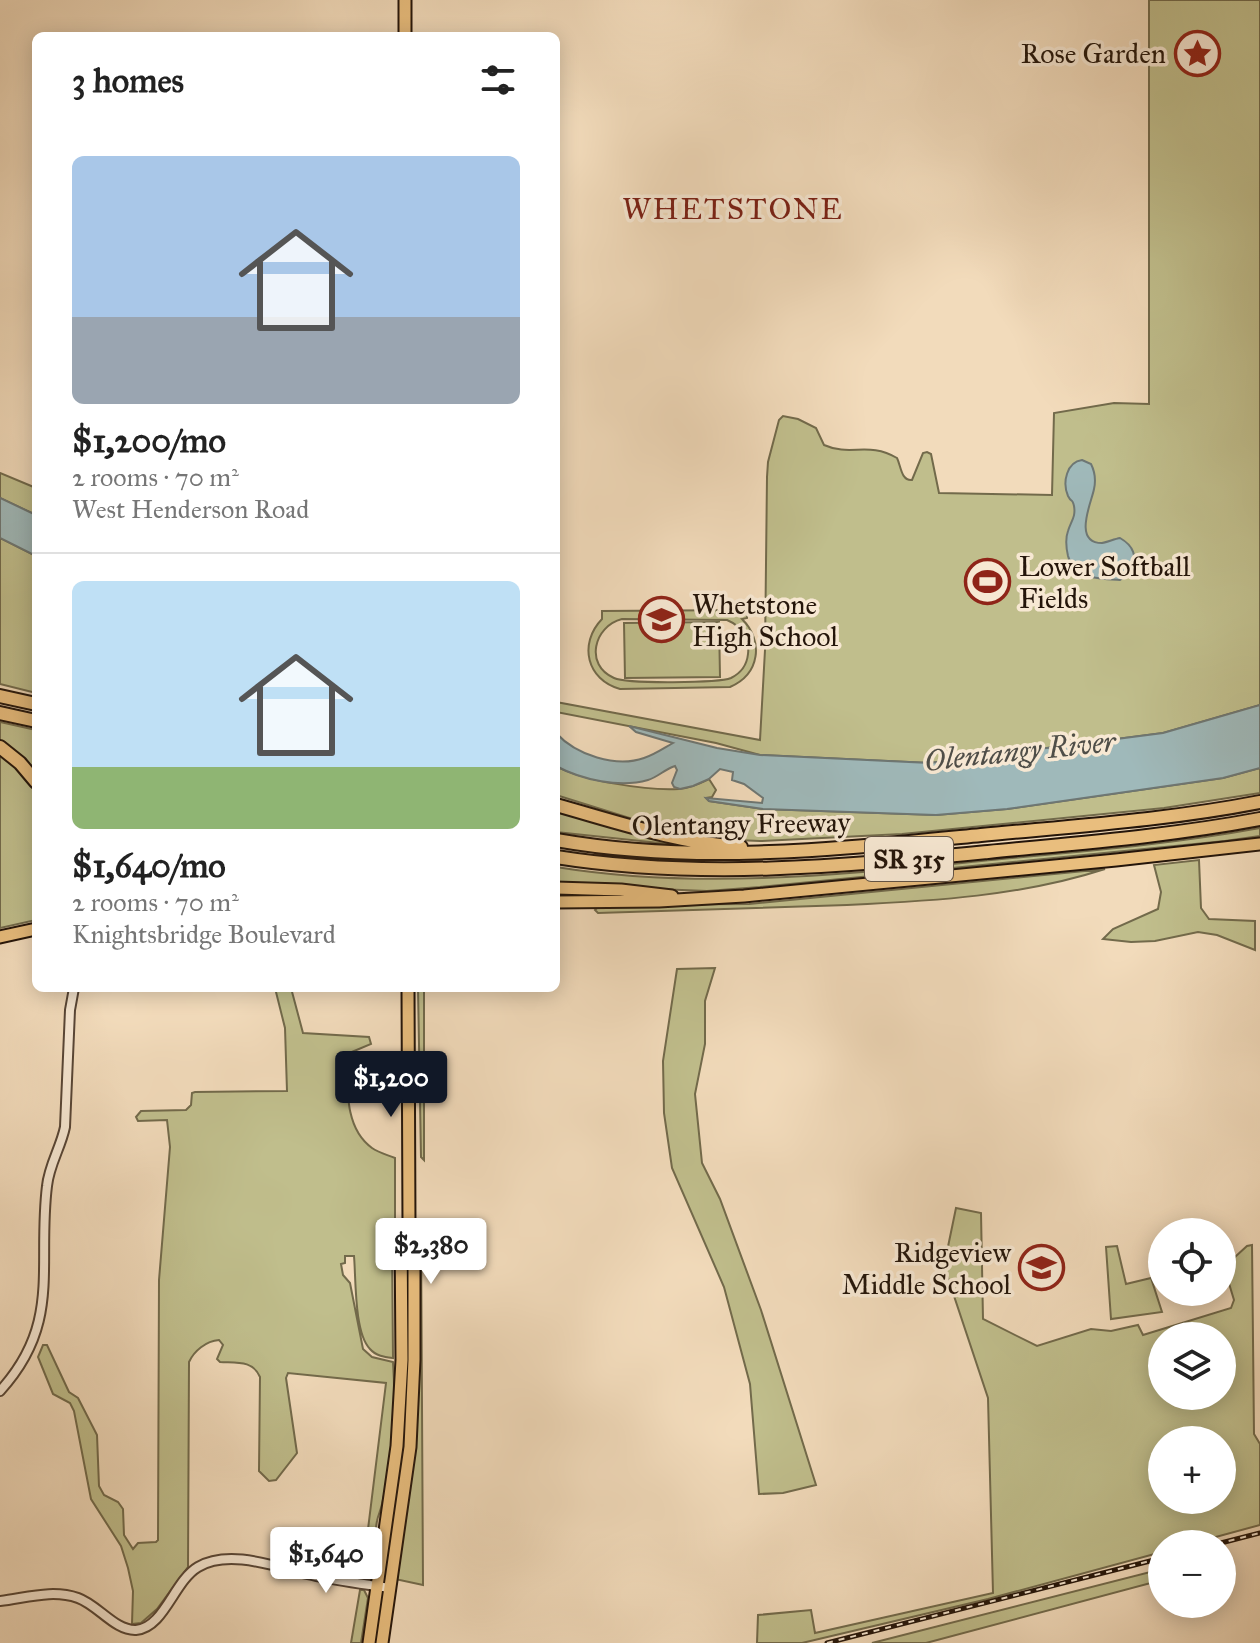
<!DOCTYPE html>
<html lang="en">
<head>
<meta charset="utf-8">
<style>
	body { margin:0; font-family:"IM FELL Great Primer",serif; background:#f2f2f2; color:#222; height:100vh; display:flex; flex-direction:column; font-size:30px; white-space:nowrap }
	* { box-sizing:border-box; margin:0 }
	p { font-size:26px; color:#767676 }
	.icon { flex:none; width:44px; height:44px; fill:none; stroke:currentColor; stroke-width:2; stroke-linecap:round; stroke-linejoin:round }
	.map { position:relative; flex:1; overflow:hidden }
	.panel { position:absolute; left:32px; top:32px; width:528px; height:960px; display:flex; flex-direction:column; background:#fff; border-radius:12px; box-shadow:0 4px 20px #0003 }
	.panel>* { flex:none }
	.tools { position:absolute; left:1148px; top:1218px; display:grid; gap:16px }
	.tools a { display:grid; place-items:center; width:88px; height:88px; border-radius:50%; background:#fff; box-shadow:0 4px 20px #0003; font-size:40px }
	.price { position:absolute; translate:-50% -68px; padding:0 18px; border-radius:8px; background:#fff; color:#222; font-size:26px; line-height:52px; filter:drop-shadow(0 2px 4px #0008) }
	.price::after { content:''; position:absolute; left:50%; top:48px; width:24px; height:18px; margin-left:-12px; background:inherit; clip-path:polygon(0 0,100% 0,50% 100%) }
	.price.current { background:#111827; color:#fff }
	ul { padding:0; list-style:none }
	li { display:grid; align-content:center; gap:16px; height:424px; padding:0 40px }
	li+li { border-top:2px solid #e0e0e0 }
	li span { display:grid; place-items:center; height:248px; border-radius:12px; color:#555 }
	li>.icon { margin-inline-start:auto }
	span .icon { width:144px; height:144px; fill:#fffc; stroke-width:1 }
	li b { font-size:34px }
	h2 { display:flex; justify-content:space-between; align-items:center; height:96px; padding:0 40px; font-size:34px }
	.map>svg:first-child { display:block }
	.green { fill:#c0be8c; stroke:#726a4b; stroke-width:2; fill-rule:evenodd }
	.water { fill:#9fb9ba; stroke:#6e7774; stroke-width:2 }
	.lines { fill:none; stroke-linecap:round; stroke-linejoin:round }
	.minor-casing { stroke:#584636; stroke-width:12 }
	.major-casing { stroke:#24150a; stroke-width:15 }
	.highway-casing { stroke:#24150a; stroke-width:16 }
	.minor { stroke:#f7e8d3; stroke-width:8 }
	.major { stroke:#e9be7e; stroke-width:11 }
	.highway { stroke:#e9be7e; stroke-width:12 }
	.rail-casing { stroke:#24150a; stroke-width:5 }
	.rail { stroke:#f7e8d3; stroke-width:2; stroke-dasharray:6; stroke-linecap:butt }
	.labels { text-anchor:middle; dominant-baseline:central; stroke-width:7; stroke-linejoin:round; paint-order:stroke }
	.shield { fill:#f7e8d3; stroke:#635446; stroke-width:2 }
	.shield-label { font-size:26px; font-weight:bold; fill:#24150a }
	.poi-label { font-size:28px; fill:#24150a; stroke:#f7e8d3; text-anchor:end }
	.street-label { font-size:28px; fill:#24150a; stroke:#f7e8d3 }
	.neighbourhood-label { font-size:30px; letter-spacing:2px; fill:#7a1f14; stroke:#f7e8d3 }
	.water-label { font-size:30px; font-style:italic; fill:#4f4e48; stroke:#f7e8d3 }
</style>
</head>
<body>
<div class="map">
<svg width="1260" height="1643" viewBox="0 0 1260 1643">
	<rect width="100%" height="100%" fill="#f2dbbb"/>
	<filter id="stains"><feTurbulence type="fractalNoise" baseFrequency=".0025" numOctaves="4"/><feColorMatrix values="0 0 0 0 .2 0 0 0 0 .09 0 0 0 0 .02 0 0 0 .5 -.17"/></filter>
	<radialGradient id="worn" r=".72"><stop offset=".6" stop-color="#630" stop-opacity="0"/><stop offset="1" stop-color="#630" stop-opacity=".3"/></radialGradient>
	<path class="green" d="M1149 0H1260V705L1163 733 930 763 760 755 716 743 556 712V702L760 740 765 650 767 477 768 462 779 420 783 416 798 419 816 428 824 445C851 457 868 441 897 458 901 466 901 481 912 480L923 453 927 452 931 454 939 493 1052 495 1054 413 1114 403 1149 404Z
		M0 473 36 488V515L0 498Z
		M0 538 36 556V693L0 684Z
		M747 610V618L742 619C764 641 760 674 730 687L620 689C587 680 578 644 602 619V611ZM622 619 727 620C741 626 750 638 748 654 747 664 741 673 731 678 719 683 627 684 614 678 584 665 594 626 622 619Z
		M719 622 720 677 625 678 624 623Z
		M0 722 36 730V779L0 744Z
		M0 752 19 770 36 791V920L0 928Z
		M556 766C584 781 648 791 679 789 690 788 699 784 709 779L716 790 712 797 706 798 709 801 763 809 936 815 1007 809 1223 778 1260 768V793L1164 808 902 834 760 841 712 839 671 831 556 795Z
		M556 810 678 842V845L556 832Z
		M1260 828V836L1225 841 760 887 707 891 556 885V867C698 890 839 875 981 861 1075 852 1168 845 1260 828Z
		M1199 860 1201 908 1209 919 1255 921V950L1217 935 1198 932 1155 941 1131 942 1103 939 1113 929 1158 909 1161 892 1154 865Z
		M1105 869C1022 896 933 901 847 905 764 908 681 911 598 913L595 910 600 905 749 904Z
		M715 968 705 1001V1044L695 1094 702 1163 720 1199 761 1310 816 1485 783 1493 759 1494 750 1384 724 1287 672 1168 664 1113 663 1061 677 969Z
		M275 988H291L303 1033 369 1037 371 1044 347 1054C348 1085 343 1127 372 1148 379 1153 388 1155 395 1158V1233L392 1247 393 1358C385 1357 376 1356 370 1349 354 1333 356 1278 354 1256H345V1263L341 1264 343 1275 350 1283 363 1349 372 1357 393 1362C396 1406 393 1461 382 1504 381 1510 378 1515 377 1521 373 1541 378 1563 366 1579L362 1578 386 1383 288 1373 286 1378 297 1453 276 1480 269 1481 259 1471 260 1377C253 1360 236 1363 220 1362L217 1359 223 1345 219 1340C206 1341 194 1351 189 1362L188 1567 157 1609 141 1623 132 1624 133 1591 128 1568 121 1546 91 1499 74 1411 70 1403 53 1394 38 1357 43 1345H47L69 1392 78 1398 97 1435 99 1486 104 1495 118 1502 123 1509 124 1535 133 1549 138 1543 156 1542 158 1540 159 1280 170 1147 167 1120 138 1121 136 1117 141 1111 186 1110 191 1105 192 1093 195 1092 287 1091 285 1028Z
		M418 988H424V1160L421 1157Z
		M956 1208 981 1213 983 1319 1037 1346 1091 1329 1111 1331 1138 1325 1143 1335 1231 1308 1234 1300 1224 1267 1247 1246 1252 1245 1254 1434 1260 1444V1525L1190 1544H1162V1552L988 1599 802 1643H757L758 1615 811 1610 815 1633 993 1593 988 1398 944 1266ZM1162 1336H1222V1396H1162ZM1162 1440H1222V1500H1162Z
		M421 1229 423 1585 395 1579 413 1459 419 1233Z
		M1117 1246 1126 1284 1151 1278 1162 1312 1111 1319 1106 1247Z
		M1162 1569V1580L926 1643H872Z
		M360 1590H364L368 1598 361 1643H351Z"/>
	<path class="water" d="M1082 460 1091 464C1095 472 1096 480 1094 489 1092 501 1072 543 1102 543 1108 542 1114 539 1120 538 1134 546 1137 556 1132 571L1120 580C1099 579 1074 579 1068 556 1066 547 1065 539 1068 531 1071 521 1076 517 1074 506 1072 497 1072 504 1068 496 1062 482 1067 462 1082 460Z
		M0 498 36 515V556L0 538Z
		M1260 705V768L1223 778 1007 809 936 815 763 809 709 801 706 798 762 803 763 798 744 784 732 780 733 772 720 769 709 779 693 786 680 789 674 787 672 783 677 770 675 766C665 769 658 777 648 780 620 788 582 780 556 766V733C576 755 616 768 644 758 654 755 664 748 673 743L636 732 629 726 717 748 760 755 930 763 1163 733Z"/>
	<g class="lines">
		<defs>
			<path id="minor" d="M0 1391C62 1323 37 1267 47 1186 49 1165 61 1147 65 1127L70 1010 74 988
				M0 1601C26 1598 52 1589 78 1598 98 1605 115 1631 136 1630 164 1628 174 1581 198 1567 230 1548 279 1568 312 1575 337 1581 364 1584 390 1588"/>
			<path id="major" d="M405 36V0
				M556 888 621 890 672 896
				M556 902 659 901 744 896 1116 860 1260 844
				M0 937 36 929
				M369 1643 397 1446 402 1360 401 1231 409 1224
				M382 1643 410 1447 414 1360V1232L409 1224 408 988"/>
			<path id="highway" d="M0 696 36 704
				M0 713 36 721
				M0 747 20 763 36 782
				M556 805C617 822 678 843 741 847
				M556 840C698 865 839 849 981 835 1075 826 1168 820 1260 802
				M556 857C701 880 843 866 988 852 1079 843 1170 836 1260 819"/>
		</defs>
		<use href="#minor" class="minor-casing"/>
		<use href="#major" class="major-casing"/>
		<use href="#highway" class="highway-casing"/>
		<use href="#minor" class="minor"/>
		<use href="#major" class="major"/>
		<use href="#highway" class="highway"/>
		<defs>
			<path id="rail" d="M1217 1544 1260 1533
				M827 1643 1162 1558"/>
		</defs>
		<use href="#rail" class="rail-casing"/>
		<use href="#rail" class="rail"/>
	</g>
	<defs>
		<symbol id="sight-ring" viewBox="-11 -11 22 22"><circle r="9.5" fill="#f7e8d3" stroke="#8f2418" stroke-width="1.5"/><path d="M0-6L1.8-2.2L6-1.7L2.9 1.2L3.7 5.4L0 3.3L-3.7 5.4L-2.9 1.2L-6-1.7L-1.8-2.2Z" fill="#8f2418"/></symbol>
		<symbol id="stadium-ring" viewBox="-11 -11 22 22"><circle r="9.5" fill="#f7e8d3" stroke="#8f2418" stroke-width="1.5"/><path d="M0-5a6.5 5 0 1 0 0 10a6.5 5 0 1 0 0-10ZM-3.5-1.8h7v3.6h-7Z" fill="#8f2418"/></symbol>
		<symbol id="school-ring" viewBox="-11 -11 22 22"><circle r="9.5" fill="#f7e8d3" stroke="#8f2418" stroke-width="1.5"/><path d="M0-5L7-2L0 1L-7-2ZM-4 1L0 2.5L4 1V4Q0 6-4 4Z" fill="#8f2418"/></symbol>
	</defs>
	<g fill-rule="evenodd">
		<use href="#sight-ring" x="1172" y="28" width="51" height="51"/>
		<use href="#stadium-ring" x="962" y="556" width="51" height="51"/>
		<use href="#school-ring" x="636" y="594" width="51" height="51"/>
		<use href="#school-ring" x="1016" y="1242" width="51" height="51"/>
	</g>
	<g class="labels">
		<rect class="shield" x="865" y="837" width="88" height="44" rx="6"/>
		<g class="shield-label">
			<text x="909" y="859">SR 315</text>
		</g>
		<g class="poi-label">
			<text x="1166" y="53">Rose Garden</text>
			<text x="1019" y="566" text-anchor="start">Lower Softball<tspan x="1019" dy="32">Fields</tspan></text>
			<text x="692" y="604" text-anchor="start">Whetstone<tspan x="692" dy="32">High School</tspan></text>
			<text x="1011" y="1252">Ridgeview<tspan x="1011" dy="32">Middle School</tspan></text>
		</g>
		<g class="street-label">
			<text transform="translate(741 824) rotate(-1)">Olentangy Freeway</text>
		</g>
		<g class="neighbourhood-label">
			<text x="733" y="209">WHETSTONE</text>
		</g>
		<g class="water-label">
			<text transform="translate(1020 751) rotate(-6)">Olentangy River</text>
		</g>
	</g>
	<rect width="100%" height="100%" filter="url(#stains)"/>
	<rect width="100%" height="100%" fill="url(#worn)"/>
</svg>
<div class="tools">
<a><svg class="icon" aria-label="locate" viewBox="0 0 24 24"><circle cx="12" cy="12" r="6"/><path d="M12 2v4M12 18v4M2 12h4M18 12h4"/></svg></a>
<a><svg class="icon" aria-label="layers" viewBox="0 0 24 24"><path d="M12 4l9 5-9 5-9-5zM3 14l9 5 9-5"/></svg></a>
<a>+</a>
<a>−</a>
</div>
<b class="price current" style="left:391px;top:1119px">$1,200</b>
<b class="price" style="left:431px;top:1286px">$2,380</b>
<b class="price" style="left:326px;top:1595px">$1,640</b>
<section class="panel">
<h2>3 homes<svg class="icon" aria-label="filters" viewBox="0 0 24 24"><path d="M4 7h16M4 17h16"/><circle cx="9" cy="7" r="2"/><circle cx="15" cy="17" r="2"/></svg></h2>
<ul>
<li><span style="background:linear-gradient(#a9c7e8 65%,#9aa5b1 0)"><svg class="icon" aria-label="home" viewBox="0 0 24 24"><path d="M3 11l9-7 9 7M6 9v11h12V9"/></svg></span><div><b>$1,200/mo</b><p>2 rooms · 70 m²</p><p>West Henderson Road</p></div></li>
<li><span style="background:linear-gradient(#bfe0f5 75%,#8fb573 0)"><svg class="icon" aria-label="home" viewBox="0 0 24 24"><path d="M3 11l9-7 9 7M6 9v11h12V9"/></svg></span><div><b>$1,640/mo</b><p>2 rooms · 70 m²</p><p>Knightsbridge Boulevard</p></div></li>
</ul>
</section>
</div>
</body>
</html>
